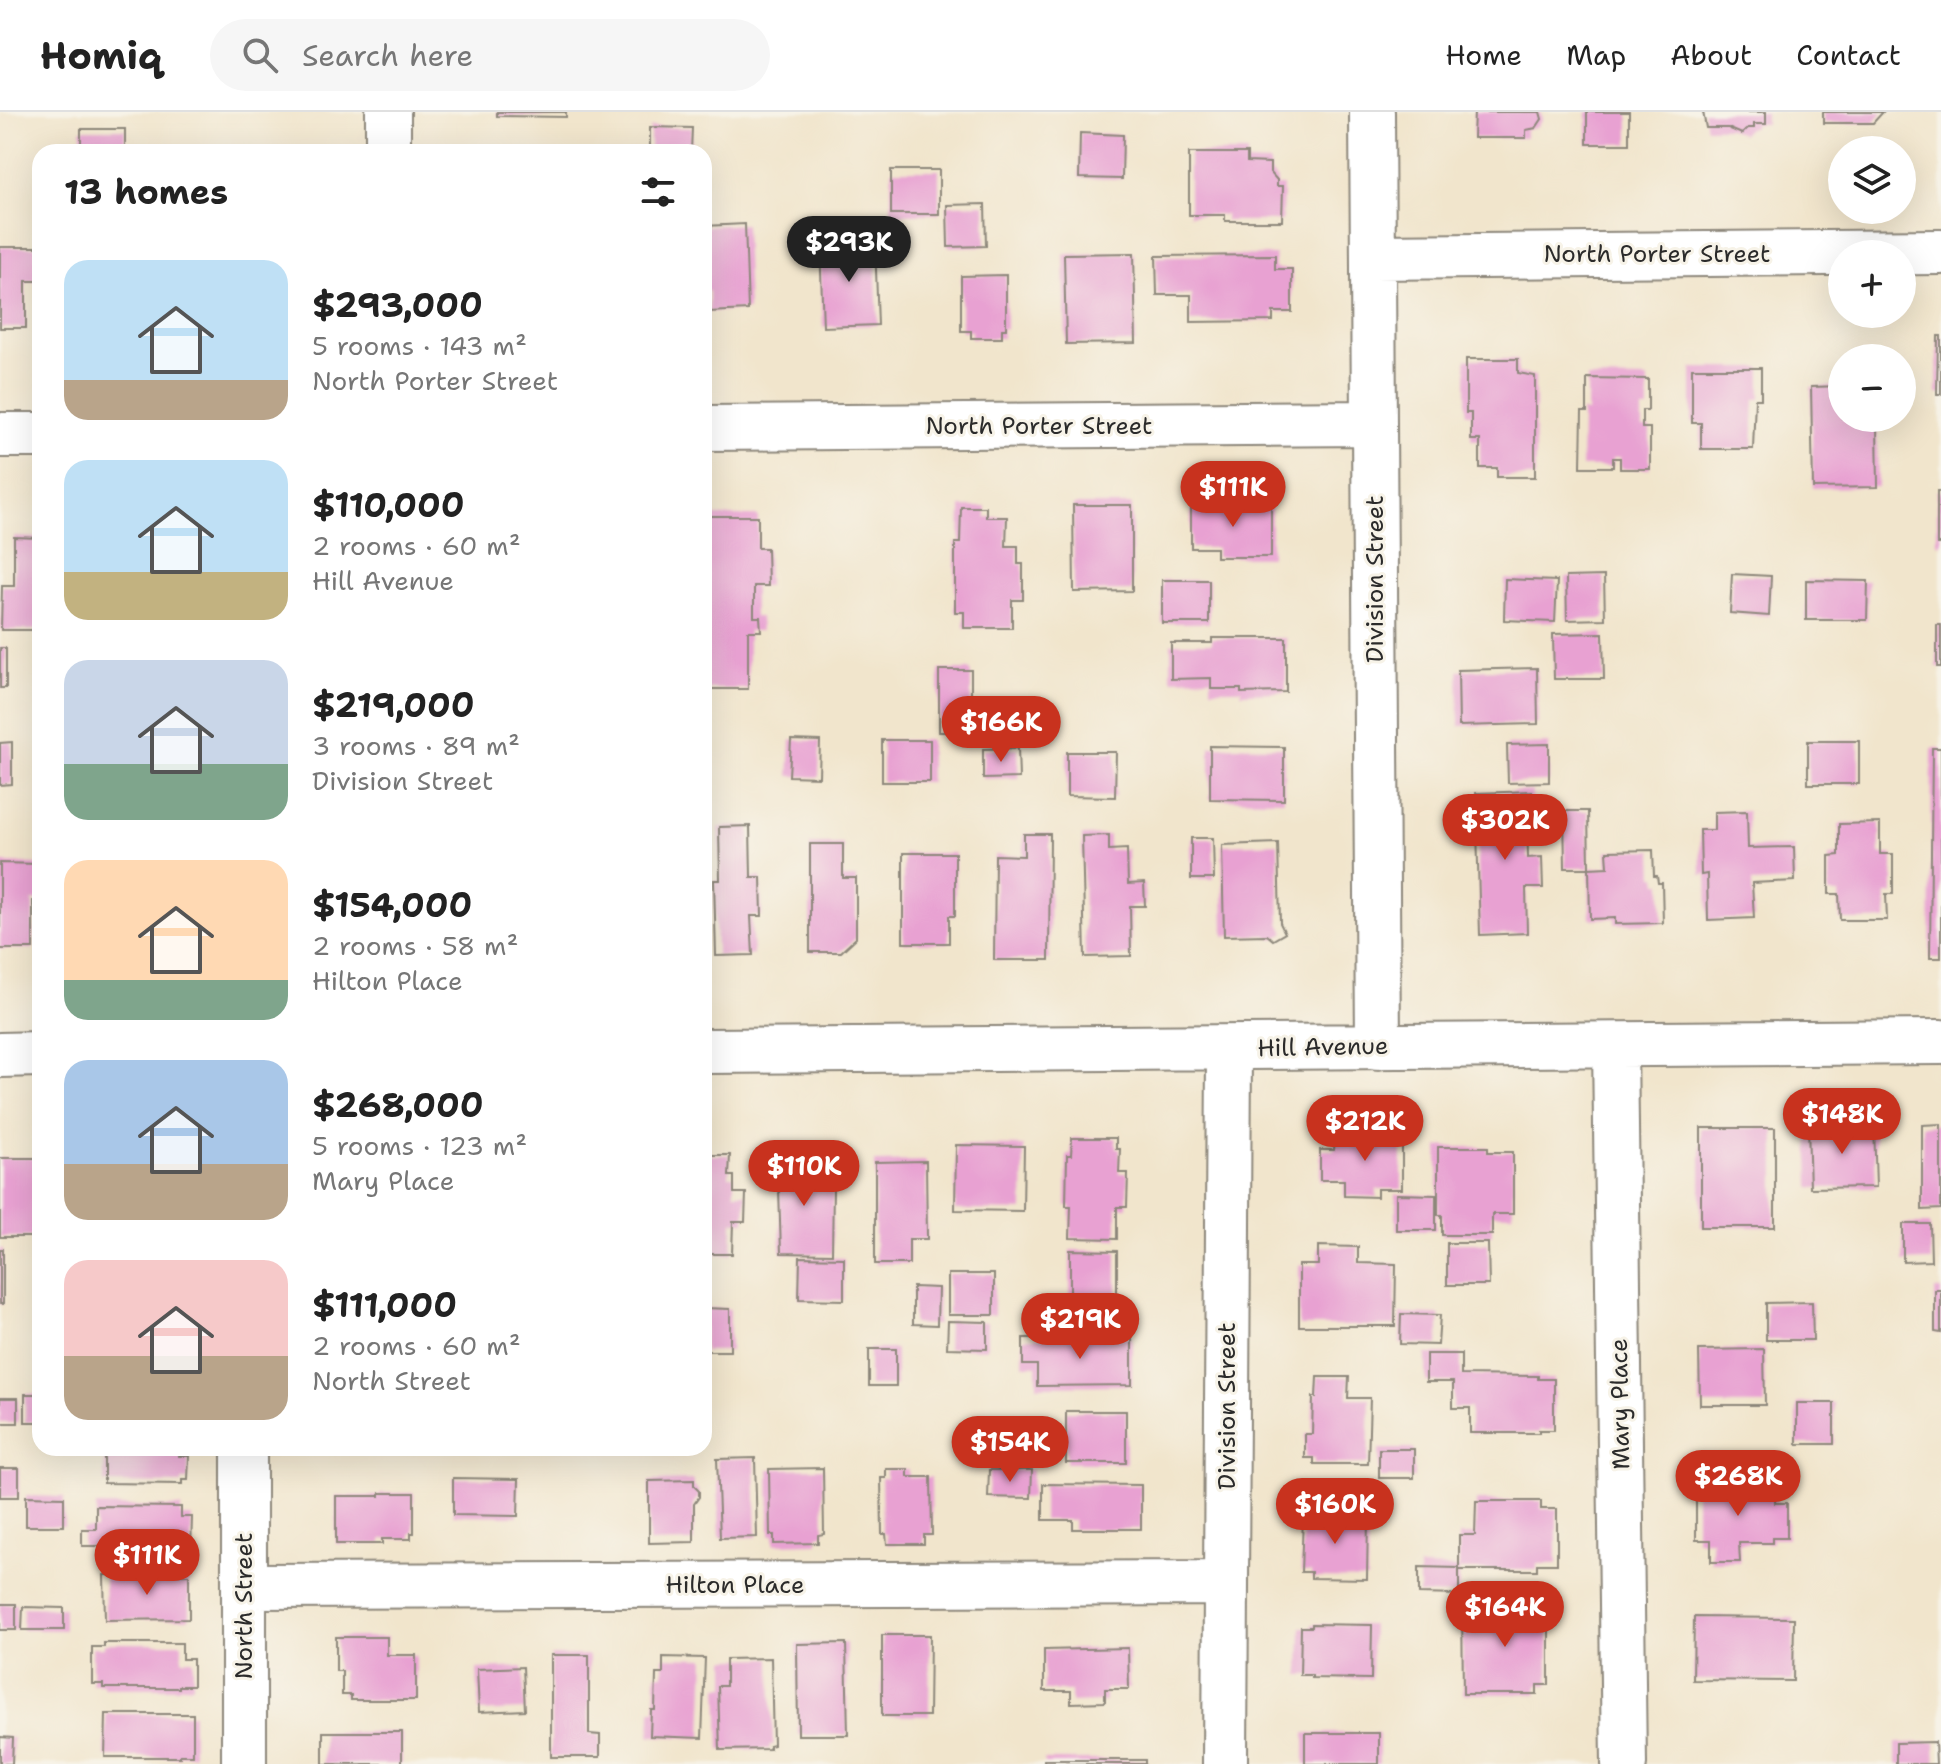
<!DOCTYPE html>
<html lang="en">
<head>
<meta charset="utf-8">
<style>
	body { margin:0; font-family:"Shantell Sans",sans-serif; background:#f6f6f6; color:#222; height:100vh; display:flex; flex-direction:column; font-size:30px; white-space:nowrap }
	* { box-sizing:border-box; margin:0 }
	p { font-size:26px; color:#767676 }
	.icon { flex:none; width:44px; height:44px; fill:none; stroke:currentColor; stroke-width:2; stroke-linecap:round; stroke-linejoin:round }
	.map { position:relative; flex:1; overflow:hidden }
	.drawer { position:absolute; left:32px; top:32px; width:680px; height:1312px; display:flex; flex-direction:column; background:#fff; border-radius:24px; box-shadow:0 8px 32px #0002 }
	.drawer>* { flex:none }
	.tools { position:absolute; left:1828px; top:24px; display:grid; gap:16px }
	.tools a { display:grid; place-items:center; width:88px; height:88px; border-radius:50%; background:#fff; box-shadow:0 8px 32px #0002; font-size:40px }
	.price { position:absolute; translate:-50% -68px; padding:0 18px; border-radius:28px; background:#c8321e; color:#fff; font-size:26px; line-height:52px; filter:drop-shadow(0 2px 4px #0008) }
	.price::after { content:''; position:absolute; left:50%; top:48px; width:24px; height:18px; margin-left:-12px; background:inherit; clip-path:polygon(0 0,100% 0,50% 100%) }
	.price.selected { background:#222; color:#fff }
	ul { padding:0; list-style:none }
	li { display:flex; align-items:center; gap:24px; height:200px; padding:0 32px }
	li span { display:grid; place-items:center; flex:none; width:224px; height:160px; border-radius:24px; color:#555 }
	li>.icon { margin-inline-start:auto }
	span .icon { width:96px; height:96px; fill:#fffc; stroke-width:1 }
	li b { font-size:34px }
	h2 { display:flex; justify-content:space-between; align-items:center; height:96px; padding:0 32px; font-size:34px }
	header { display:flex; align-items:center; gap:48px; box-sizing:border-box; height:112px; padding:0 40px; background:#fff; border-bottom:2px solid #e0e0e0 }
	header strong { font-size:38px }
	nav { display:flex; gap:44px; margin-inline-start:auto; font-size:28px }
	.search { width:560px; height:72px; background:#f6f6f6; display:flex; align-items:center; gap:20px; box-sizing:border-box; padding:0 28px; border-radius:44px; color:#767676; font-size:30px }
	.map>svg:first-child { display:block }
	.building { fill:#e8a1d2 }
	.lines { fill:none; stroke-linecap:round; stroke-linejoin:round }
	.minor-casing { stroke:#8e887c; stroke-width:48 }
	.minor { stroke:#fff; stroke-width:44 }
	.labels { text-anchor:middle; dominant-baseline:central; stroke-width:6; stroke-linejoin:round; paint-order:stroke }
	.street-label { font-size:24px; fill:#2b2b2b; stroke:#f7f3e8 }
</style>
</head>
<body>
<header>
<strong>Homiq</strong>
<div class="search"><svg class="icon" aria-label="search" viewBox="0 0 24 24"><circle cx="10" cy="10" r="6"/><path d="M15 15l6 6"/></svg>Search here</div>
<nav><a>Home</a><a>Map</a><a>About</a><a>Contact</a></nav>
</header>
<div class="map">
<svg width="1941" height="1652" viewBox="0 0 1941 1652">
	<rect width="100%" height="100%" fill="#f7f3e8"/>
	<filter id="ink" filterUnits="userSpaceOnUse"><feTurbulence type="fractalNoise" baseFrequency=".0125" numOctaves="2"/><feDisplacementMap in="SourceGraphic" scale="16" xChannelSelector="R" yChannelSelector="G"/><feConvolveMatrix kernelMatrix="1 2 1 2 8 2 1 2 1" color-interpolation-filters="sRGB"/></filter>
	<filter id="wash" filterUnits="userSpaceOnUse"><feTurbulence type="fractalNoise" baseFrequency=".006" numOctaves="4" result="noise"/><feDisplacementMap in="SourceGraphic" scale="32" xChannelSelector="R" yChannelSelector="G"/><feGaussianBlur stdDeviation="1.8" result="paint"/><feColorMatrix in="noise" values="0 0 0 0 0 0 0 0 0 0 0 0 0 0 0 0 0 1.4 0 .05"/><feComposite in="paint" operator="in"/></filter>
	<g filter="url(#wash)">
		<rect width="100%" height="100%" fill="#f1e5cc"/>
		<g id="blocks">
			<path class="building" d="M497 0H566V5L497 4Z
				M1474 0H1540L1542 7 1536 16 1526 18V26H1473Z
				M1587 0H1629V32H1587Z
				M1703 0H1766V12H1754V16H1748L1742 22 1728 16H1706Z
				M1823 0H1883L1873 11H1823Z
				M650 15 692 16 691 40H650Z
				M81 17H125V40H81Z
				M1080 21 1123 23 1122 67 1079 66Z
				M1189 41H1247V50L1270 51V60L1277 68V74H1283L1282 109H1225V103H1189Z
				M891 58H939V102H891Z
				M985 92 986 134 948 135 947 93Z
				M745 112 748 198 709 200V179H704V114Z
				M875 130 878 213 823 215 820 132Z
				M0 135H40V169H26V216H0Z
				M1134 141 1136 231 1066 232 1064 142Z
				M1275 143V157H1292V200H1273V209L1191 210V183H1157L1156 144Z
				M1006 163V217H1002V226H971V219H961V164Z
				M1938 224H1941V282H1937Z
				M1466 247H1518V261L1535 264V365H1497V356H1480V328H1471V301H1466Z
				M1692 256H1761V287H1755L1753 337H1701V311H1692Z
				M1587 266 1648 267V298H1642V316H1650V357H1620V346H1613V355H1581L1582 300H1587Z
				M1842 274V306H1872V312H1877L1878 375 1813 376 1811 275Z
				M1937 379H1941V432H1937Z
				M1191 391H1271V445H1216V436H1191Z
				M1073 393H1132V479L1074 480Z
				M961 395H986V405H1007L1006 434H1018V452H1023V488H1012V516H964V500H955V431H960Z
				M706 404H758V436H767L768 474H754V505H760L761 519H748V577H704Z
				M14 425 40 426V518H1L2 474H14Z
				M1732 462 1771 464 1769 504 1730 501Z
				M1604 464 1605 507 1567 508 1566 465Z
				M1505 467 1557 469 1555 510 1504 508Z
				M1162 468H1209V511H1162Z
				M1806 468 1868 469 1867 508H1806Z
				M1937 513H1941V555H1937Z
				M1603 521 1604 567H1554L1553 522Z
				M1212 526H1286V580L1241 581V577H1211V566L1171 567V531H1212Z
				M0 536H6V576H0Z
				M1537 556 1538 612 1459 614 1458 558Z
				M939 558H971V620H939Z
				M791 628 820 629 819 665 789 664Z
				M882 628H930V670H882Z
				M1808 629H1859V672H1808Z
				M12 630V672L0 673V631Z
				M1549 632V670L1508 671 1507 633Z
				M1210 634 1284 635V688L1210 687Z
				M1018 636 1019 666 983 667V637Z
				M1932 636H1941V846H1930Z
				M1067 640H1116L1115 685 1067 684Z
				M1532 679V704L1527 705 1528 746 1542 745 1543 776H1526L1527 821 1480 823 1476 681Z
				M1564 699H1588L1589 756 1608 755 1607 739 1653 738 1654 764H1657L1658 771H1662L1663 811 1615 812V806L1590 807 1589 756H1565Z
				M1747 699 1748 736 1794 735 1795 769 1752 771 1754 806 1708 808 1707 762 1701 763 1700 718H1714V700Z
				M1880 711V742H1893V782H1886L1887 808H1840L1839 782H1829V744L1839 743V712Z
				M750 714 751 765H761L762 804H751L753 843 716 844 714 768H720L719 715Z
				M1024 722H1050L1049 848H994L995 743 1024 744Z
				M1109 723V738L1127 737 1128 772 1144 771 1145 794H1130L1131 844 1085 845 1082 724Z
				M1191 726H1213L1214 767H1191Z
				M1278 731 1280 811 1285 821 1273 828 1267 823 1224 824 1222 733Z
				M810 732H843V766H856V826L841 840H810Z
				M903 741H955V804H949V831H903Z
				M0 751 40 752V789H33V837H0Z
				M1874 1012 1876 1075 1810 1076 1808 1014Z
				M1941 1012V1097L1922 1098V1013Z
				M1701 1016H1775V1115H1701Z
				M1358 1019H1366L1370 1025H1373V1021H1402V1077H1377V1085L1344 1084V1068H1320V1038H1334L1335 1027 1352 1025Z
				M1072 1026H1116V1037H1120L1119 1061H1128L1127 1095H1117V1127L1070 1126 1071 1094H1066L1067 1043H1071Z
				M956 1033 1024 1034 1023 1099 955 1098Z
				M1438 1035H1488V1040H1513V1102H1492V1123H1442V1103H1438Z
				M704 1043H730L729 1064H734V1081H746L745 1110H733L732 1142H704Z
				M778 1045 815 1046V1057L823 1058V1075H833L832 1142 781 1141Z
				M0 1046H40V1125H0Z
				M926 1049 927 1127H909V1152H875V1050Z
				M1396 1082 1436 1083V1118H1396Z
				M1903 1112H1930L1931 1149 1903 1150Z
				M1447 1131H1488L1489 1173H1447Z
				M1318 1134 1358 1135V1151L1396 1152 1395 1214H1299V1153H1318Z
				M0 1137H3V1192H0Z
				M1070 1138 1117 1139V1203H1070Z
				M800 1145 844 1146V1188L799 1187Z
				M948 1162H994V1203H948Z
				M913 1175 938 1176 937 1213 913 1212Z
				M1935 1178H1941V1221L1935 1220Z
				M1812 1190 1813 1228H1766V1191Z
				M704 1196 730 1197V1239H704Z
				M1401 1202 1440 1203 1438 1233 1400 1232Z
				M948 1209 987 1210V1237L947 1236Z
				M1132 1225V1273L1037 1274V1253H1023V1226Z
				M869 1237H896V1274H869Z
				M1764 1237 1765 1293H1700L1699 1238Z
				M1426 1242H1461V1263L1538 1264V1267H1554V1318H1539V1321H1470V1296H1453V1270H1426Z
				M1317 1265H1349L1348 1286H1370L1368 1352H1314V1346H1305V1322H1312L1313 1285H1316Z
				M25 1282H40V1310H25Z
				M0 1286H18V1311H0Z
				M1797 1291H1834V1332H1797Z
				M1066 1299H1126V1351H1066Z
				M104 1336H179V1344H189L188 1368H182V1372L104 1371Z
				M1379 1337H1414V1366H1379Z
				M755 1346 757 1425 720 1426 717 1347Z
				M0 1356H19V1385H0Z
				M823 1356 824 1422 818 1423V1431L774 1432V1423H770L769 1357Z
				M886 1357H908V1365H931L932 1423H924V1432H887L886 1422H882L881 1366H886Z
				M989 1358H1032L1031 1386 988 1385Z
				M453 1366 519 1367 518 1404 453 1403Z
				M694 1368V1374L699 1379V1385L694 1392V1430L649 1431V1369Z
				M1043 1372 1141 1373V1417H1073V1408H1043Z
				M1696 1372H1775V1391H1787V1426H1772V1431H1739L1740 1450H1711V1428H1696Z
				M380 1381H414V1421H411V1427H382V1432H336V1384H380Z
				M26 1384 64 1385V1414H26Z
				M1476 1389H1541V1397H1557V1452H1537V1458H1459V1483L1419 1482V1455L1459 1456V1423H1475Z
				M96 1394 181 1395V1405H192L191 1439 104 1438 105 1434H82V1417H96Z
				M1313 1402 1368 1403 1367 1467 1311 1466V1460H1301L1303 1405 1313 1406Z
				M104 1463H189V1507L105 1508Z
				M0 1492H16V1518H0Z
				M1462 1492H1541V1501H1549V1573H1537V1582H1463Z
				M23 1495 64 1496V1518H22Z
				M1694 1505 1794 1506 1793 1569 1693 1568Z
				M1312 1512 1372 1513 1371 1567 1312 1566V1563H1300L1301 1515H1312Z
				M882 1523H930L929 1604H882Z
				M336 1525H387V1543H416V1588H351V1583H342V1559H336Z
				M104 1531H182V1547H193V1574H179V1576H103V1572H92V1535H104Z
				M846 1531 848 1623H798L797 1532Z
				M1128 1536 1129 1577H1105V1590L1071 1591V1579H1044V1538Z
				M551 1543H589V1622L600 1623V1645H551Z
				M663 1545 705 1546 702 1626 650 1624 651 1598H655L656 1562H663Z
				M771 1546 773 1633 769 1634 770 1637 720 1638 718 1574H726V1547Z
				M523 1555 525 1598 479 1600 477 1557Z
				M106 1602H193V1643H180V1645H105Z
				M323 1620H402V1652H323Z
				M1305 1621H1379V1652H1305Z
				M0 1625 13 1626 12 1652H0Z
				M1935 1630 1936 1652H1896V1631Z
				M1044 1648H1145V1652H1044Z"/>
		</g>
	</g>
	<g filter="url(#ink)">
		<use href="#blocks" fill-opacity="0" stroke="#8e887c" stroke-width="2"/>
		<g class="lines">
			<defs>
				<path id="minor" d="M388 0V40
					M1372 0 1378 935
					M1373 145 1941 140
					M704 316 1374 311
					M0 323H40
					M1615 933 1624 1652
					M704 939 1941 930
					M0 943 40 942
					M245 1474 1226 1471
					M244 1652V1336
					M1225 1652 1229 936"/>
			</defs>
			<use href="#minor" class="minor-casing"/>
			<use href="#minor" class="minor"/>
		</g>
	</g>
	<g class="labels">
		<g class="street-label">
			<text x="1657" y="142">North Porter Street</text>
			<text x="1039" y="314">North Porter Street</text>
			<text transform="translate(1375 467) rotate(-90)">Division Street</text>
			<text transform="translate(1323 935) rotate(-1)">Hill Avenue</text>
			<text transform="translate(1620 1292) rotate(-91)">Mary Place</text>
			<text transform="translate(1227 1294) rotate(-90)">Division Street</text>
			<text x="735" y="1473">Hilton Place</text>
			<text transform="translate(244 1494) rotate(-90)">North Street</text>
		</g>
	</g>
</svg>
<div class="tools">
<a><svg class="icon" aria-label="layers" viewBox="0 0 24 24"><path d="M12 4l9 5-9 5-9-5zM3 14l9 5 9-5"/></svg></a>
<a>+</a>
<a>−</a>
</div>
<b class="price selected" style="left:849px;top:172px">$293K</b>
<b class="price" style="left:1233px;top:417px">$111K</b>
<b class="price" style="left:1001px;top:652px">$166K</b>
<b class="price" style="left:1505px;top:750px">$302K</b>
<b class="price" style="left:1842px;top:1044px">$148K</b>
<b class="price" style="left:1365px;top:1051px">$212K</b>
<b class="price" style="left:804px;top:1096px">$110K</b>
<b class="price" style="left:1080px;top:1249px">$219K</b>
<b class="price" style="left:1010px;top:1372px">$154K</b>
<b class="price" style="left:1738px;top:1406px">$268K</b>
<b class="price" style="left:1335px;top:1434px">$160K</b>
<b class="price" style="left:147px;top:1485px">$111K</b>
<b class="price" style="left:1505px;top:1537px">$164K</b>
<section class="drawer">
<h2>13 homes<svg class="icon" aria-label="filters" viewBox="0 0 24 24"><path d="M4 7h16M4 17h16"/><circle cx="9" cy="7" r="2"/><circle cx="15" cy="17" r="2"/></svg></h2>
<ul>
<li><span style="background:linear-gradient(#bfe0f5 75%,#b9a48a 0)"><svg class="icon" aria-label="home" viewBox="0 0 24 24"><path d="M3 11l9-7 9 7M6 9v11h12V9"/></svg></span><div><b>$293,000</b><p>5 rooms · 143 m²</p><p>North Porter Street</p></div></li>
<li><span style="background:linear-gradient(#bfe0f5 70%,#c2b280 0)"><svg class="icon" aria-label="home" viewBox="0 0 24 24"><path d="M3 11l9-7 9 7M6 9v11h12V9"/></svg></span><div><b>$110,000</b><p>2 rooms · 60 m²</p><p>Hill Avenue</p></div></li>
<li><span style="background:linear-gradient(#c9d6e8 65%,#7fa58c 0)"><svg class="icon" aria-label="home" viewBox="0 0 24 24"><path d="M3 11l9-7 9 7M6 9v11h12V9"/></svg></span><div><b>$219,000</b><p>3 rooms · 89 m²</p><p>Division Street</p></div></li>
<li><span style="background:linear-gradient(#ffd9b3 75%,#7fa58c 0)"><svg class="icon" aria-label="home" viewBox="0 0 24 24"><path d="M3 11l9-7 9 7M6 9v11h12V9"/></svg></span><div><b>$154,000</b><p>2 rooms · 58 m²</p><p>Hilton Place</p></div></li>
<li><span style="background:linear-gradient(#a9c7e8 65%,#b9a48a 0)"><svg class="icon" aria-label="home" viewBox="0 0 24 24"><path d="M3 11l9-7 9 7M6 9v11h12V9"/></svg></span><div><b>$268,000</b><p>5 rooms · 123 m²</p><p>Mary Place</p></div></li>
<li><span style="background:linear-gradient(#f6c9c9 60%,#b9a48a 0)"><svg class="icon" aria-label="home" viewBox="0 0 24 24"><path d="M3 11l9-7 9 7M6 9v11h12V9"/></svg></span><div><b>$111,000</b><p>2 rooms · 60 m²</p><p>North Street</p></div></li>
</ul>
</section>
</div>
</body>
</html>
